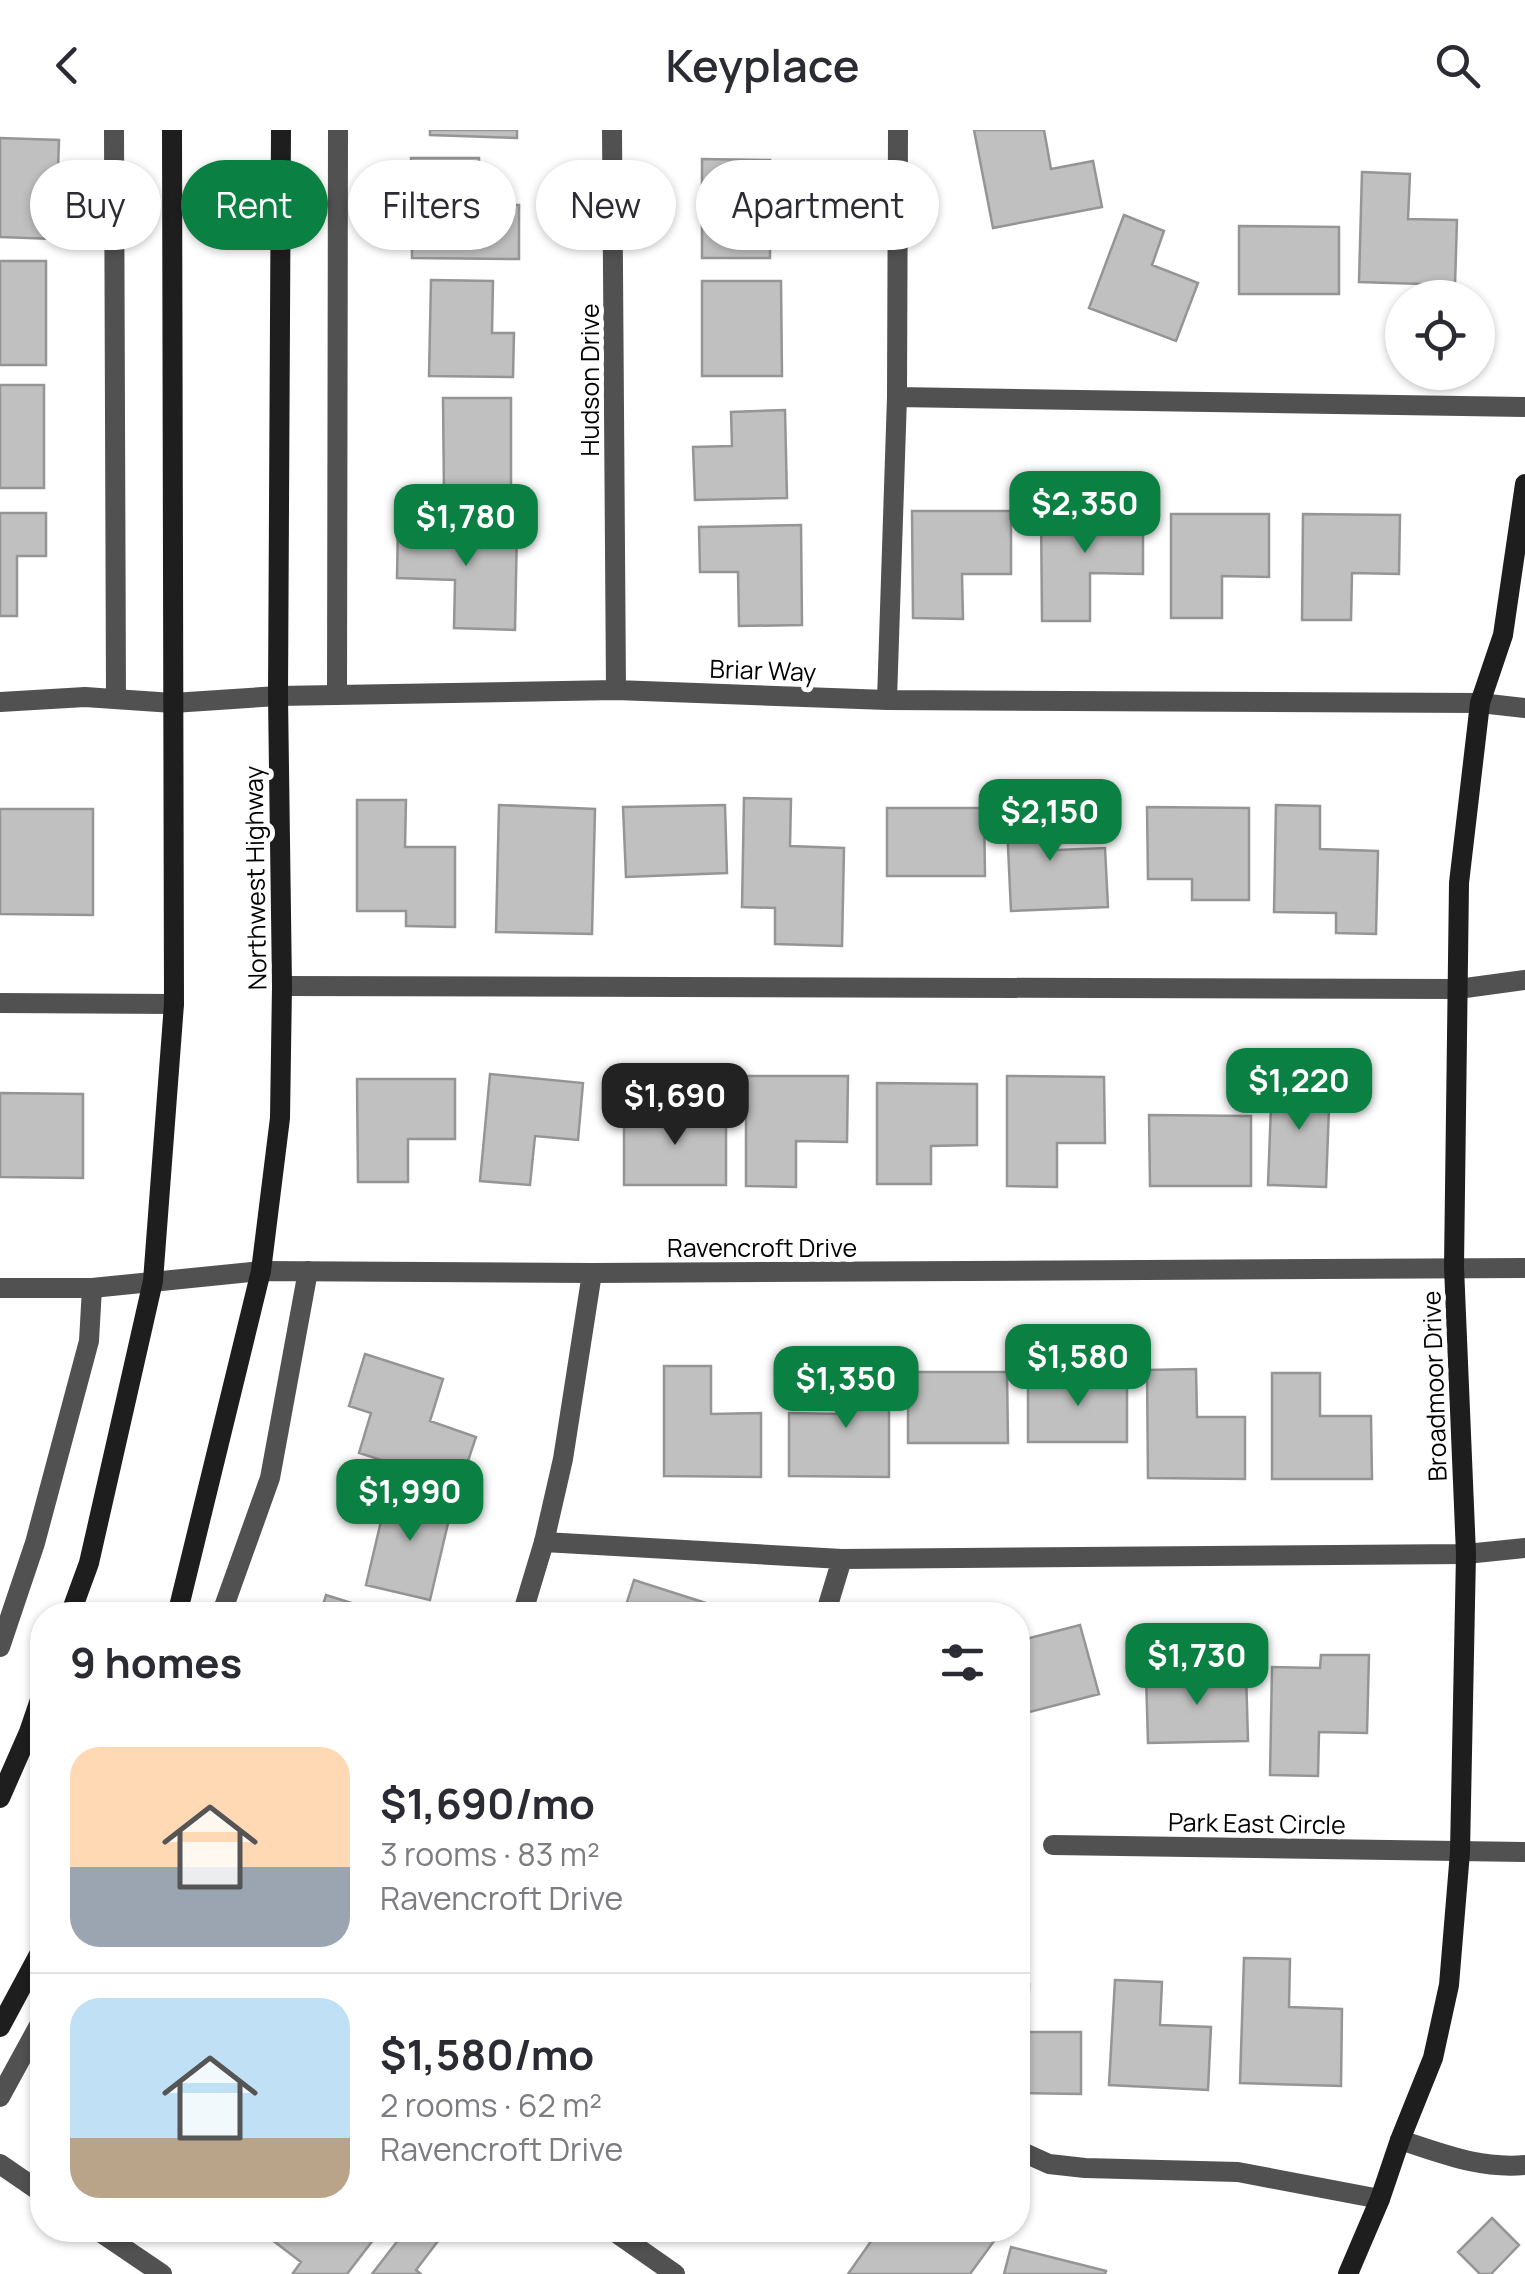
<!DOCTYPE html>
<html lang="en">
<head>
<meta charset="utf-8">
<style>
	body { margin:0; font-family:Manrope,sans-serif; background:#f7f7f7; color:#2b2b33; height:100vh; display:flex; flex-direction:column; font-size:38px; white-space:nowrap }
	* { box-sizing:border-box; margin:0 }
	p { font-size:32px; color:#7c7c81 }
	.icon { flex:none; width:55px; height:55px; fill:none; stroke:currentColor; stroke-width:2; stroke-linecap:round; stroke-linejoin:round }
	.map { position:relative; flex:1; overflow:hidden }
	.drawer { position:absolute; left:30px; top:1472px; width:1000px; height:640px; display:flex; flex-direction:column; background:#fff; border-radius:40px; box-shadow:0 2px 8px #0004 }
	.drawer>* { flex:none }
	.hud { position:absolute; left:30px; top:30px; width:1000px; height:90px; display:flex; gap:20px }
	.buttons { position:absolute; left:1385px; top:150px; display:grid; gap:20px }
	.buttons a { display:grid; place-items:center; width:110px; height:110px; border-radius:50%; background:#fff; box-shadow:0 2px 8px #0004; font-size:50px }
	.price { position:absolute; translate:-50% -85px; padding:0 22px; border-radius:20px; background:#0b8043; color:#fff; font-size:32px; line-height:65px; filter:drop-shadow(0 2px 5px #0008) }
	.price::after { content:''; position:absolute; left:50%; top:60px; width:30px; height:22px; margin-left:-15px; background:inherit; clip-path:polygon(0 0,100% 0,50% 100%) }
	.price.selected { background:#222; color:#fff }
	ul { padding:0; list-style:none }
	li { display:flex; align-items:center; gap:30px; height:250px; padding:0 40px }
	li+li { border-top:2px solid #e1e1e2 }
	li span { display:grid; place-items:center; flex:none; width:280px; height:200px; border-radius:30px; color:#555 }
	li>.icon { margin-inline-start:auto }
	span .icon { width:120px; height:120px; fill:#fffc; stroke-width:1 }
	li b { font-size:42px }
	h2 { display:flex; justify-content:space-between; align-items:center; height:120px; padding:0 40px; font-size:42px }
	.tag { padding:0 35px; border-radius:45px; background:#fff; box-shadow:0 2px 8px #0004; font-size:35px; line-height:90px }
	.tag.selected { background:#0b8043; color:#fff }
	header { display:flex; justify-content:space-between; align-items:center; height:130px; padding:0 40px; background:#fff; font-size:45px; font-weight:600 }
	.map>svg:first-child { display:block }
	.building { fill:#c0c0c0; stroke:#959595; stroke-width:2.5 }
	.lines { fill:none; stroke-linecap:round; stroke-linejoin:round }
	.lane { stroke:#515151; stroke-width:20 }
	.street { stroke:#515151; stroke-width:20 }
	.secondary { stroke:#1e1e1e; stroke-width:20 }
	.labels { text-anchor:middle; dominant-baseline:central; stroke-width:10; stroke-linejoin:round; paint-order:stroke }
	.street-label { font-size:25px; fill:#000; stroke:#fff }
</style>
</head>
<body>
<header><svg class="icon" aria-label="back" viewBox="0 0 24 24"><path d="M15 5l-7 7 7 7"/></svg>Keyplace<svg class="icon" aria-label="search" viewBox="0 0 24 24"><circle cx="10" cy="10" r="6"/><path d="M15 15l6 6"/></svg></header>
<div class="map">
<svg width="1525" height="2144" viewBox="0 0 1525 2144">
	<rect width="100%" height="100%" fill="#fff"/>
	<path class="building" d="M430 0H517V8L430 5Z
		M974 0H1044L1051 39 1093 31 1102 77 993 98Z
		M0 8 59 10 57 67 83 68 81 110 0 107Z
		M411 28H479V75H519V129L412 128Z
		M702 29 770 30V128H702Z
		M1362 42 1410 44 1408 89 1457 90 1455 155 1359 152Z
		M1124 85 1164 101 1152 135 1198 153 1176 211 1089 178Z
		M1239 96 1339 97V164H1239Z
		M0 131H46V235H0Z
		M431 150 493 151 492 203H514L513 247 429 246Z
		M702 151H781L782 246H702Z
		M0 255H44V358H0Z
		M443 268H511V365H444Z
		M785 280 787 368 695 370 693 317 732 316 731 282Z
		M1041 380H1143V444L1090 443V491H1042Z
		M912 381H1011V444H962L963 489 913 488Z
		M0 383H46V426H17V486H0Z
		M1171 384H1269V447L1222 446V488H1171Z
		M1303 384 1400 385 1399 444 1352 443 1351 490H1302Z
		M398 394 517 396 515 500 454 498 455 450 397 448Z
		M801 395 802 495 739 496 738 442H700L699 397Z
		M744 668 791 669 790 716 844 718 842 816 775 814V778L742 777Z
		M357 670H406L405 717H455V797L406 796V781H357Z
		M1054 672 1057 720 1105 718 1108 777 1011 781 1006 674Z
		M499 675 595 679 592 804 496 802Z
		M725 675 727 743 626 747 623 677Z
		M1276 675 1320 676V719L1378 721 1376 804 1336 803V783L1274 782Z
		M1147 677 1249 678V770H1192V749H1148Z
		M887 678H984L985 746H887Z
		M0 679H93V785L0 784Z
		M490 944 583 953 578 1010 535 1006 530 1055 480 1051Z
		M746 946H848L847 1012 796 1011V1057L746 1056Z
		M1007 946 1104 947 1105 1013H1057V1057L1007 1056Z
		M357 949H455V1009H408V1052H358Z
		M1272 949 1330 952 1326 1057 1268 1055Z
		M877 953 977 954V1015L931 1016V1054H877Z
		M0 963 83 964V1048L0 1047Z
		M624 981 726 982V1055H624Z
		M1149 985 1251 986V1056H1150Z
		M365 1224 443 1249 430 1291 476 1307 460 1355 359 1323 371 1283 349 1276Z
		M664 1236H711V1284L761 1283V1347L664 1346Z
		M841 1238 889 1239V1347L789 1346V1283L841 1284Z
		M1196 1239 1197 1287H1245V1349L1148 1348 1147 1240Z
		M908 1242H1007L1008 1313H908Z
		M1272 1243H1320V1286H1371L1372 1349H1272Z
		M1028 1246H1127V1312H1028Z
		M389 1357 453 1372 430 1470 366 1455Z
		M634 1450 740 1484V1485H623Z
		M326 1465 386 1484V1485H320Z
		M1080 1495 1099 1564 1018 1585V1511Z
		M1321 1525H1369L1367 1603 1319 1602 1318 1646 1270 1645 1272 1537 1320 1538Z
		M1246 1542 1248 1611 1148 1613 1146 1544Z
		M1244 1828 1290 1829 1289 1877 1342 1879 1341 1956 1240 1953Z
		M1115 1850 1162 1852 1160 1895 1211 1897 1208 1960 1109 1955Z
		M1018 1854H1029L1028 1902H1081V1964L1018 1963Z
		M1492 2088 1519 2115 1491 2144H1480L1458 2122Z
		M259 2100H379L380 2101 347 2144H295L293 2143 301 2132Z
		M406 2100H423L438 2111 416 2140 421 2144H372Z
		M879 2100H979L994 2111 970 2144H848Z
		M1011 2117 1106 2141 1105 2144H1004Z"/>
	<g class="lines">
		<path class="lane" d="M114 0 116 569
			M897 267 1525 277
			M337 565 338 0
			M887 570 897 267 898 0
			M282 856 1458 859 1525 850
			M0 873 174 874
			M544 1412 842 1429 1466 1424 1525 1418
			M221 1485 270 1348 308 1141
			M825 1485 842 1429
			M0 1517 35 1413 89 1211 92 1158
			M0 1967 42 1890
			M1400 2010C1444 2024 1479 2039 1525 2035
			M1018 2020 1049 2034 1085 2038 1238 2042 1380 2069
			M0 2034 42 2063
			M97 2100 162 2144"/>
		<path class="street" d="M612 0 616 560
			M0 572 85 567 173 573 278 566 616 560 887 570 1480 573 1525 578
			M0 1158H92L261 1141 592 1143 1525 1138
			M522 1485 544 1412 563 1329 592 1143
			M1053 1715 1525 1722
			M612 2100 675 2144"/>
		<path class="secondary" d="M70 1485 89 1433 153 1151 174 874 172 0
			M177 1485 261 1141 280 988 282 856 278 566 281 0
			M0 1668 29 1602 42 1564
			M0 1897 42 1819
			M1348 2144 1380 2069 1400 2010 1433 1928 1449 1855 1460 1722 1466 1424 1454 1137 1459 753 1480 573 1503 505 1525 354"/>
	</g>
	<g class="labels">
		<g class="street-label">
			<text transform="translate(589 250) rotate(-90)">Hudson Drive</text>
			<text transform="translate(763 540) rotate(2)">Briar Way</text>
			<text transform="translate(255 748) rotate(-91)">Northwest Highway</text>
			<text x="762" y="1117">Ravencroft Drive</text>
			<text transform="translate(1434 1256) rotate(-92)">Broadmoor Drive</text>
			<text transform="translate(1257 1693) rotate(1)">Park East Circle</text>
		</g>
	</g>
</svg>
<div class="buttons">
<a><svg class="icon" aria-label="locate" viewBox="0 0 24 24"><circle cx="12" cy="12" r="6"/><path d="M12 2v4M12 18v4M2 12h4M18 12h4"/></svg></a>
</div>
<b class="price" style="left:1085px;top:426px">$2,350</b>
<b class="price" style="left:466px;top:439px">$1,780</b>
<b class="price" style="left:1050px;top:734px">$2,150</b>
<b class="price" style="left:1299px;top:1003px">$1,220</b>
<b class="price selected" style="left:675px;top:1018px">$1,690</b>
<b class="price" style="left:1078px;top:1279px">$1,580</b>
<b class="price" style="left:846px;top:1301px">$1,350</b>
<b class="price" style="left:410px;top:1414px">$1,990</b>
<b class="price" style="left:1197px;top:1578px">$1,730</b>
<div class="hud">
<a class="tag">Buy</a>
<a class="tag selected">Rent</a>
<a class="tag">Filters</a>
<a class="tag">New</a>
<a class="tag">Apartment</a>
</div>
<section class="drawer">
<h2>9 homes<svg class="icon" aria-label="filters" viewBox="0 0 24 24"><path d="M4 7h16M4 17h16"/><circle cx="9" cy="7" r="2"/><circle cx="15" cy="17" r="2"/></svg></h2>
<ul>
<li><span style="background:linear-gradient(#ffd9b3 60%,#9aa5b1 0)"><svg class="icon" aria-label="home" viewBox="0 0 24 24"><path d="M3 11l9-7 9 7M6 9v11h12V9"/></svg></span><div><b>$1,690/mo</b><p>3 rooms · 83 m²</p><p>Ravencroft Drive</p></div></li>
<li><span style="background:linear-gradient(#bfe0f5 70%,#b9a48a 0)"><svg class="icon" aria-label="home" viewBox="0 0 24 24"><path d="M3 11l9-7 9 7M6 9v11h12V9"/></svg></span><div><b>$1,580/mo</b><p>2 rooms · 62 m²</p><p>Ravencroft Drive</p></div></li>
</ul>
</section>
</div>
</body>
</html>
